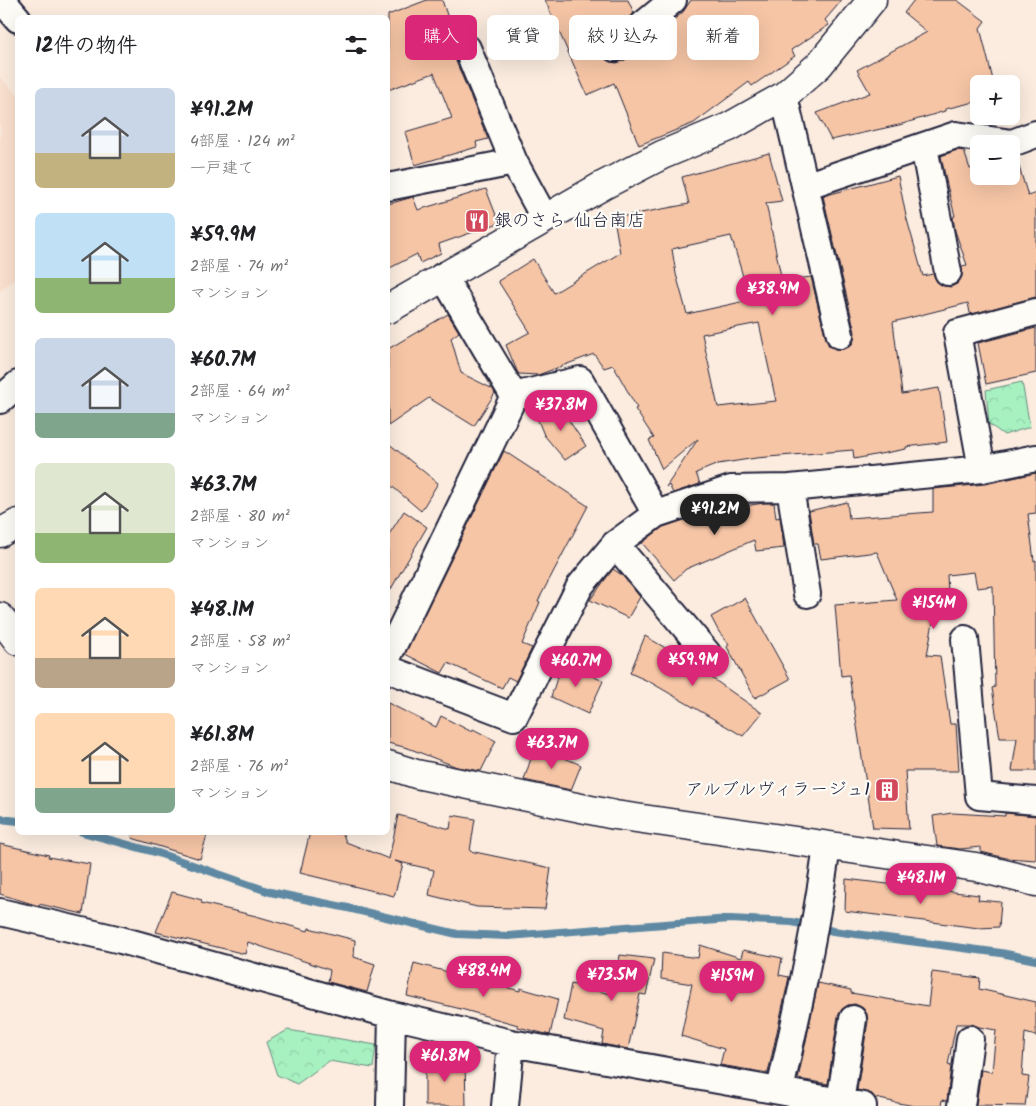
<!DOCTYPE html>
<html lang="ja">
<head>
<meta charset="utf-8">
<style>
	body { margin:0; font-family:Kalam,"Klee One",sans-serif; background:#f6f6f6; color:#202124; height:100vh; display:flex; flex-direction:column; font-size:19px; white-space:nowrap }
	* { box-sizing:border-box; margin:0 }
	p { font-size:16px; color:#757577 }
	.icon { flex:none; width:28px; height:28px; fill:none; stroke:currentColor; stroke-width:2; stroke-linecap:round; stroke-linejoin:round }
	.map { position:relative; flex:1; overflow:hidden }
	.side { position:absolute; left:15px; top:15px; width:375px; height:820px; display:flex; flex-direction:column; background:#fff; border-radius:8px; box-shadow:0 5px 20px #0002 }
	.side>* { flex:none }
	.guide { position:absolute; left:405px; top:15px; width:475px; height:45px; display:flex; gap:10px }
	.tools { position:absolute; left:970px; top:75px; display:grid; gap:10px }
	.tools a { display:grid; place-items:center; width:50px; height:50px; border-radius:8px; background:#fff; box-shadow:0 5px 20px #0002; font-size:25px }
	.price { position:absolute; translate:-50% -42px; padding:0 11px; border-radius:18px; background:#db2777; color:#fff; font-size:16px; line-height:32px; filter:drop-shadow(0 1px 2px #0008) }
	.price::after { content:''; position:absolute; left:50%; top:30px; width:15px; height:11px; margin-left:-8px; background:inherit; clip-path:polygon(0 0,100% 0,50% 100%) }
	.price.active { background:#222; color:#fff }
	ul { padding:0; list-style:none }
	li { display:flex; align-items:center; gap:15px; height:125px; padding:0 20px }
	li span { display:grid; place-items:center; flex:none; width:140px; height:100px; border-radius:8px; color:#555 }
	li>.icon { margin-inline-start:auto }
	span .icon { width:60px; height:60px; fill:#fffc; stroke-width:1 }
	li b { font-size:21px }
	h2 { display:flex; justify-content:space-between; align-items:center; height:60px; padding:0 20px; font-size:21px }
	.tag { padding:0 18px; border-radius:8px; background:#fff; box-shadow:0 5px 20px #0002; font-size:18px; line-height:45px }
	.tag.active { background:#db2777; color:#fff }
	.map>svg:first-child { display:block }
	.built { fill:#fae0ce }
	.park { fill:url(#park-crowns); stroke:#648a7e }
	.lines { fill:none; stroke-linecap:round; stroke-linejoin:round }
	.stream { stroke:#5f89a3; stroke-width:8 }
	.building { fill:#f6c5a6; stroke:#22223b; fill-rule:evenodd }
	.minor-casing { stroke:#22223b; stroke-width:30 }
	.tertiary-casing { stroke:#22223b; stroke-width:31 }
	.minor { stroke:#fdfcf7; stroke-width:26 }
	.tertiary { stroke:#fdfcf7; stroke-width:28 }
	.labels { text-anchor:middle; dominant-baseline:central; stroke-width:4.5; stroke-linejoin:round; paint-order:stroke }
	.poi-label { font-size:18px; fill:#22223b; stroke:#fdfcf7; text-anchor:start }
</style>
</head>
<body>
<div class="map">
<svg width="1036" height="1106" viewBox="0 0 1036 1106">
	<defs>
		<pattern id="park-crowns" width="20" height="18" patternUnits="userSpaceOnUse" patternTransform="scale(1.25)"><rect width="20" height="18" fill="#a7f1c0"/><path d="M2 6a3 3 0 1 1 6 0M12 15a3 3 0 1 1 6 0" fill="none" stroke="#8fcea6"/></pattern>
	</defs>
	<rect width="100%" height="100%" fill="#fbecdf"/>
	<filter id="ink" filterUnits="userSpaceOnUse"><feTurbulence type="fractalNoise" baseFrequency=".02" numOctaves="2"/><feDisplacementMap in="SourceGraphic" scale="10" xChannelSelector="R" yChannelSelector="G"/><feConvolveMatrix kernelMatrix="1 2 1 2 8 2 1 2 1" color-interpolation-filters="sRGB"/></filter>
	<g filter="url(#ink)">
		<path class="built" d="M0 77 18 96 17 277 0 291Z"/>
		<path class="park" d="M1022 382 1030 427 1004 435 989 424 986 390Z
			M288 1030 376 1045 373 1068 329 1061 297 1084 277 1075 266 1042Z"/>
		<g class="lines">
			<path class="stream" d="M0 819 18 821
				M82 832 158 853 270 892 348 908 457 934 508 936 730 919 792 922 833 931 1001 953 1036 960"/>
		</g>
		<path class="building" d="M427 0H442L455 39 453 43V54L488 139 476 142 477 147 415 165 405 132 452 118 434 73 388 90V15Z
			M545 0H628L634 13 605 36 601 43 600 51 604 58 610 62 617 63 625 60 683 12 691 0H842L825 20 829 25 791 50 795 56 752 86 749 82 694 123 639 145 614 83 587 95Z
			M914 0H957L985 21 980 28 994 84H979V101L945 109V111L899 125 831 140 817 113 870 93 857 70 927 32 904 13Z
			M957 150 964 151 970 169 979 166V176H1011V158L1016 157 1028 196 1036 193V297L972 314 970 313 968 303 893 322 902 394 939 388 947 442 906 447V449L854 459 853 450 756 458 718 464 696 473 700 484 673 493 669 485 666 487 698 439 662 469 649 440 654 438 635 409 637 408 613 365 604 368 594 354 538 375 519 374 517 371 506 345 530 332 498 281 533 259 554 293 620 253 614 218 689 204 682 177 769 153 782 201 766 203 782 281 811 277 826 339 829 346 835 349H844L851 346 854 340 855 332 823 196 898 176 906 216 923 276 933 274 937 282 944 286 951 287 958 283 962 276V266L967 265 955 231 953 217 955 216 947 185 941 156ZM731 236 750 300 687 314 676 274 672 249ZM759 323 776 401 718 407 702 334Z
			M486 189 499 223 439 244 441 253 420 263 417 254 388 269V204L413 197 418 210Z
			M448 314 459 332 451 338 461 373 493 389 495 393 474 426 429 398 388 426V349Z
			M1036 328V373L986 384 978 343Z
			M558 404 586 446 565 460 544 435 537 418Z
			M388 443 438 483 421 511 388 483Z
			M504 451 588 506 538 601 540 602 522 644 532 648 516 681 508 677 502 688 448 663 442 673 405 654Z
			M1036 473V513L1028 514 1034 561 1036 560V771H1012L1017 738H1000L992 688 995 687 993 586 977 588 974 572 947 575 948 593 924 597 933 622 927 655 940 656 950 724H956L959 771H905L909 829 873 828 849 675 841 676 835 605 897 600 877 552 821 559 818 544H814L809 511 847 502 849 518 933 512V489L985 484Z
			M764 503H774L776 518 780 517 784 548 756 551 754 540 686 569 674 580 642 543 663 527 711 511Z
			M404 511 427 527 388 594V536Z
			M613 569 622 575 640 597 628 618 590 600Z
			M745 598 790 679 755 698 727 647 729 644 719 632 711 617Z
			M645 636 686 660 762 713 743 736 650 682 630 673Z
			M562 662 603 681 588 714 551 697Z
			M388 703 436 727 441 716 472 732 473 729 496 741 481 771 457 767 408 748 388 743Z
			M534 749H544L581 765 571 790 524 780Z
			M952 813 1005 816V813L1036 816V860L1006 858 981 852V847L960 849 937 846 933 816Z
			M398 815 450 829 452 815 475 819 470 851 551 868 545 909 477 907 429 895 434 870 395 861 403 864 394 896 300 873 310 832 343 834 346 842 389 859Z
			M133 832H208L200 859 132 838Z
			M0 844 49 855 48 857 90 864 83 914 39 904V906L0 894Z
			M846 879 979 895 978 900 1001 902 999 927 979 928 845 911Z
			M172 892 202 900 201 903 256 916 308 931 309 928 355 940 354 957 375 964 367 992 328 982 330 970 248 942 245 954 156 932Z
			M700 945 741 958 743 950 782 958 779 975 789 977 768 1073 720 1065 724 1049 681 1036 692 984 661 979 662 953 698 958Z
			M620 955 654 959 646 995 640 994 628 1049 602 1044 604 1031 564 1020 571 984 614 995Z
			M414 963 520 991V988L558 999 550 1035 518 1027V1025L461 1009 407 996Z
			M932 972 980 978 979 989 1036 1002V1036L1025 1033 1022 1076 1029 1077 1025 1106 976 1105 981 1070 992 1072 996 1030 979 1027 972 1024H956L948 1065 951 1066 947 1101 942 1100 941 1106H915L898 1103 875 1098 872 1094 857 1090 868 1021 867 1014 863 1008 855 1004 848 1005 842 1009 838 1016 828 1084 798 1079 818 983 851 990V993L928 1006Z
			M425 1060H465L466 1106H425Z"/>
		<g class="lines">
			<defs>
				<path id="minor" d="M2 0 18 19
					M467 48 514 162
					M615 48 673 0
					M784 96 840 335
					M924 147 948 272
					M805 186 956 135 1012 143 1036 134
					M388 187 514 162 545 219
					M443 276 514 396
					M0 400 18 384
					M982 469 957 333 1036 312
					M790 488 982 469 1036 458
					M656 514 731 489 790 488 807 594
					M615 544 707 653
					M965 639 979 796 1036 801
					M388 656 514 396
					M388 669 514 717 580 586 615 544 656 514 580 380 514 396
					M0 912 121 940 392 1015 511 1043 863 1106
					M780 1090C798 1009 816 928 827 846
					M840 1102 853 1019
					M390 1106 392 1015
					M505 1106 511 1043
					M961 1106 970 1039"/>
				<path id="tertiary" d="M388 309 602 186 662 155 729 127 784 96 819 65 872 0
					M0 533 18 523
					M0 617 18 641
					M388 765 416 774 615 815 976 867 1036 882"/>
			</defs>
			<use href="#minor" class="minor-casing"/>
			<use href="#tertiary" class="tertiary-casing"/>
			<use href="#minor" class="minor"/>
			<use href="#tertiary" class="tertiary"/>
		</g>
	</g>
	<defs>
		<symbol id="restaurant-square" viewBox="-11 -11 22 22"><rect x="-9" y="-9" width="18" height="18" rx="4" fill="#d1495b" stroke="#fdfcf7"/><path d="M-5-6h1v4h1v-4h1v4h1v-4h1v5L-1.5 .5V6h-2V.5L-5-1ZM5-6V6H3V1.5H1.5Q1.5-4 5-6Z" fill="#fff"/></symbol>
		<symbol id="building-square" viewBox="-11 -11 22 22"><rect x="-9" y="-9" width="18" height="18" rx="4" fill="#d1495b" stroke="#fdfcf7"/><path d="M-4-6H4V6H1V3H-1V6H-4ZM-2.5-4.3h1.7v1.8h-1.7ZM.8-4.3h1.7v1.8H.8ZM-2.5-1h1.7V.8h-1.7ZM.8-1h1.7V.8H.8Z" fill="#fff"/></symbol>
	</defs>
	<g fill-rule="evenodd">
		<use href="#restaurant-square" x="463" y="207" width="28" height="28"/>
		<use href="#building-square" x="873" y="776" width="28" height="28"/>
	</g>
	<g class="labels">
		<g class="poi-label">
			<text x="494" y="221">銀のさら 仙台南店</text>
			<text x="870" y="790" text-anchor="end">アルブルヴィラージュ1</text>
		</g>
	</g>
</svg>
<div class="tools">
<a>+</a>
<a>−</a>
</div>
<b class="price" style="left:773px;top:316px">¥38.9M</b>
<b class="price" style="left:561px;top:432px">¥37.8M</b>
<b class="price active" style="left:715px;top:536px">¥91.2M</b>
<b class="price" style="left:934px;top:630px">¥154M</b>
<b class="price" style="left:693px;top:687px">¥59.9M</b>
<b class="price" style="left:576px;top:688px">¥60.7M</b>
<b class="price" style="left:552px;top:770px">¥63.7M</b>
<b class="price" style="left:921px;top:905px">¥48.1M</b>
<b class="price" style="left:484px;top:998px">¥88.4M</b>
<b class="price" style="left:612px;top:1002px">¥73.5M</b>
<b class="price" style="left:732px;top:1003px">¥159M</b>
<b class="price" style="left:445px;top:1083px">¥61.8M</b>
<div class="guide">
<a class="tag active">購入</a>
<a class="tag">賃貸</a>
<a class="tag">絞り込み</a>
<a class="tag">新着</a>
</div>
<section class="side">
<h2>12件の物件<svg class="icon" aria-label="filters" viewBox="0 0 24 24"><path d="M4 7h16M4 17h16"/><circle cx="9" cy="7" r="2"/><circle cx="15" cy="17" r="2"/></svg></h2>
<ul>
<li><span style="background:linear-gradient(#c9d6e8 65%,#c2b280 0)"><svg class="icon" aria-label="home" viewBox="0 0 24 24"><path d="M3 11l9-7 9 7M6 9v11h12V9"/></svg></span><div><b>¥91.2M</b><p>4部屋 · 124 m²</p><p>一戸建て</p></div></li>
<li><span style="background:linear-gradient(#bfe0f5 65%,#8fb573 0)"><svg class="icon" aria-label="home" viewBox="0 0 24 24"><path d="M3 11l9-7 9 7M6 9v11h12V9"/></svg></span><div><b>¥59.9M</b><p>2部屋 · 74 m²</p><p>マンション</p></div></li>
<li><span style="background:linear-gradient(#c9d6e8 75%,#7fa58c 0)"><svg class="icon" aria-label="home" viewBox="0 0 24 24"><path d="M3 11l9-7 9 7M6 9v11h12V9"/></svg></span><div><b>¥60.7M</b><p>2部屋 · 64 m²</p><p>マンション</p></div></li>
<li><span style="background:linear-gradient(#dfe7d0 70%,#8fb573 0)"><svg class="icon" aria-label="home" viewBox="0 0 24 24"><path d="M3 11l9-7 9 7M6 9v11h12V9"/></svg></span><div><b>¥63.7M</b><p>2部屋 · 80 m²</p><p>マンション</p></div></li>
<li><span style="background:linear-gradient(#ffd9b3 70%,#b9a48a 0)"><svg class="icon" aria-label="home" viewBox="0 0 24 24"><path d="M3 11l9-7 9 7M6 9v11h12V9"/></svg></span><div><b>¥48.1M</b><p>2部屋 · 58 m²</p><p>マンション</p></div></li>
<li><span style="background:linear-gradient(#ffd9b3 75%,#7fa58c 0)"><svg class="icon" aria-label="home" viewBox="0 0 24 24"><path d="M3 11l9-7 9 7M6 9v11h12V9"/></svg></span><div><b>¥61.8M</b><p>2部屋 · 76 m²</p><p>マンション</p></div></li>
</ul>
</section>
</div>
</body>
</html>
